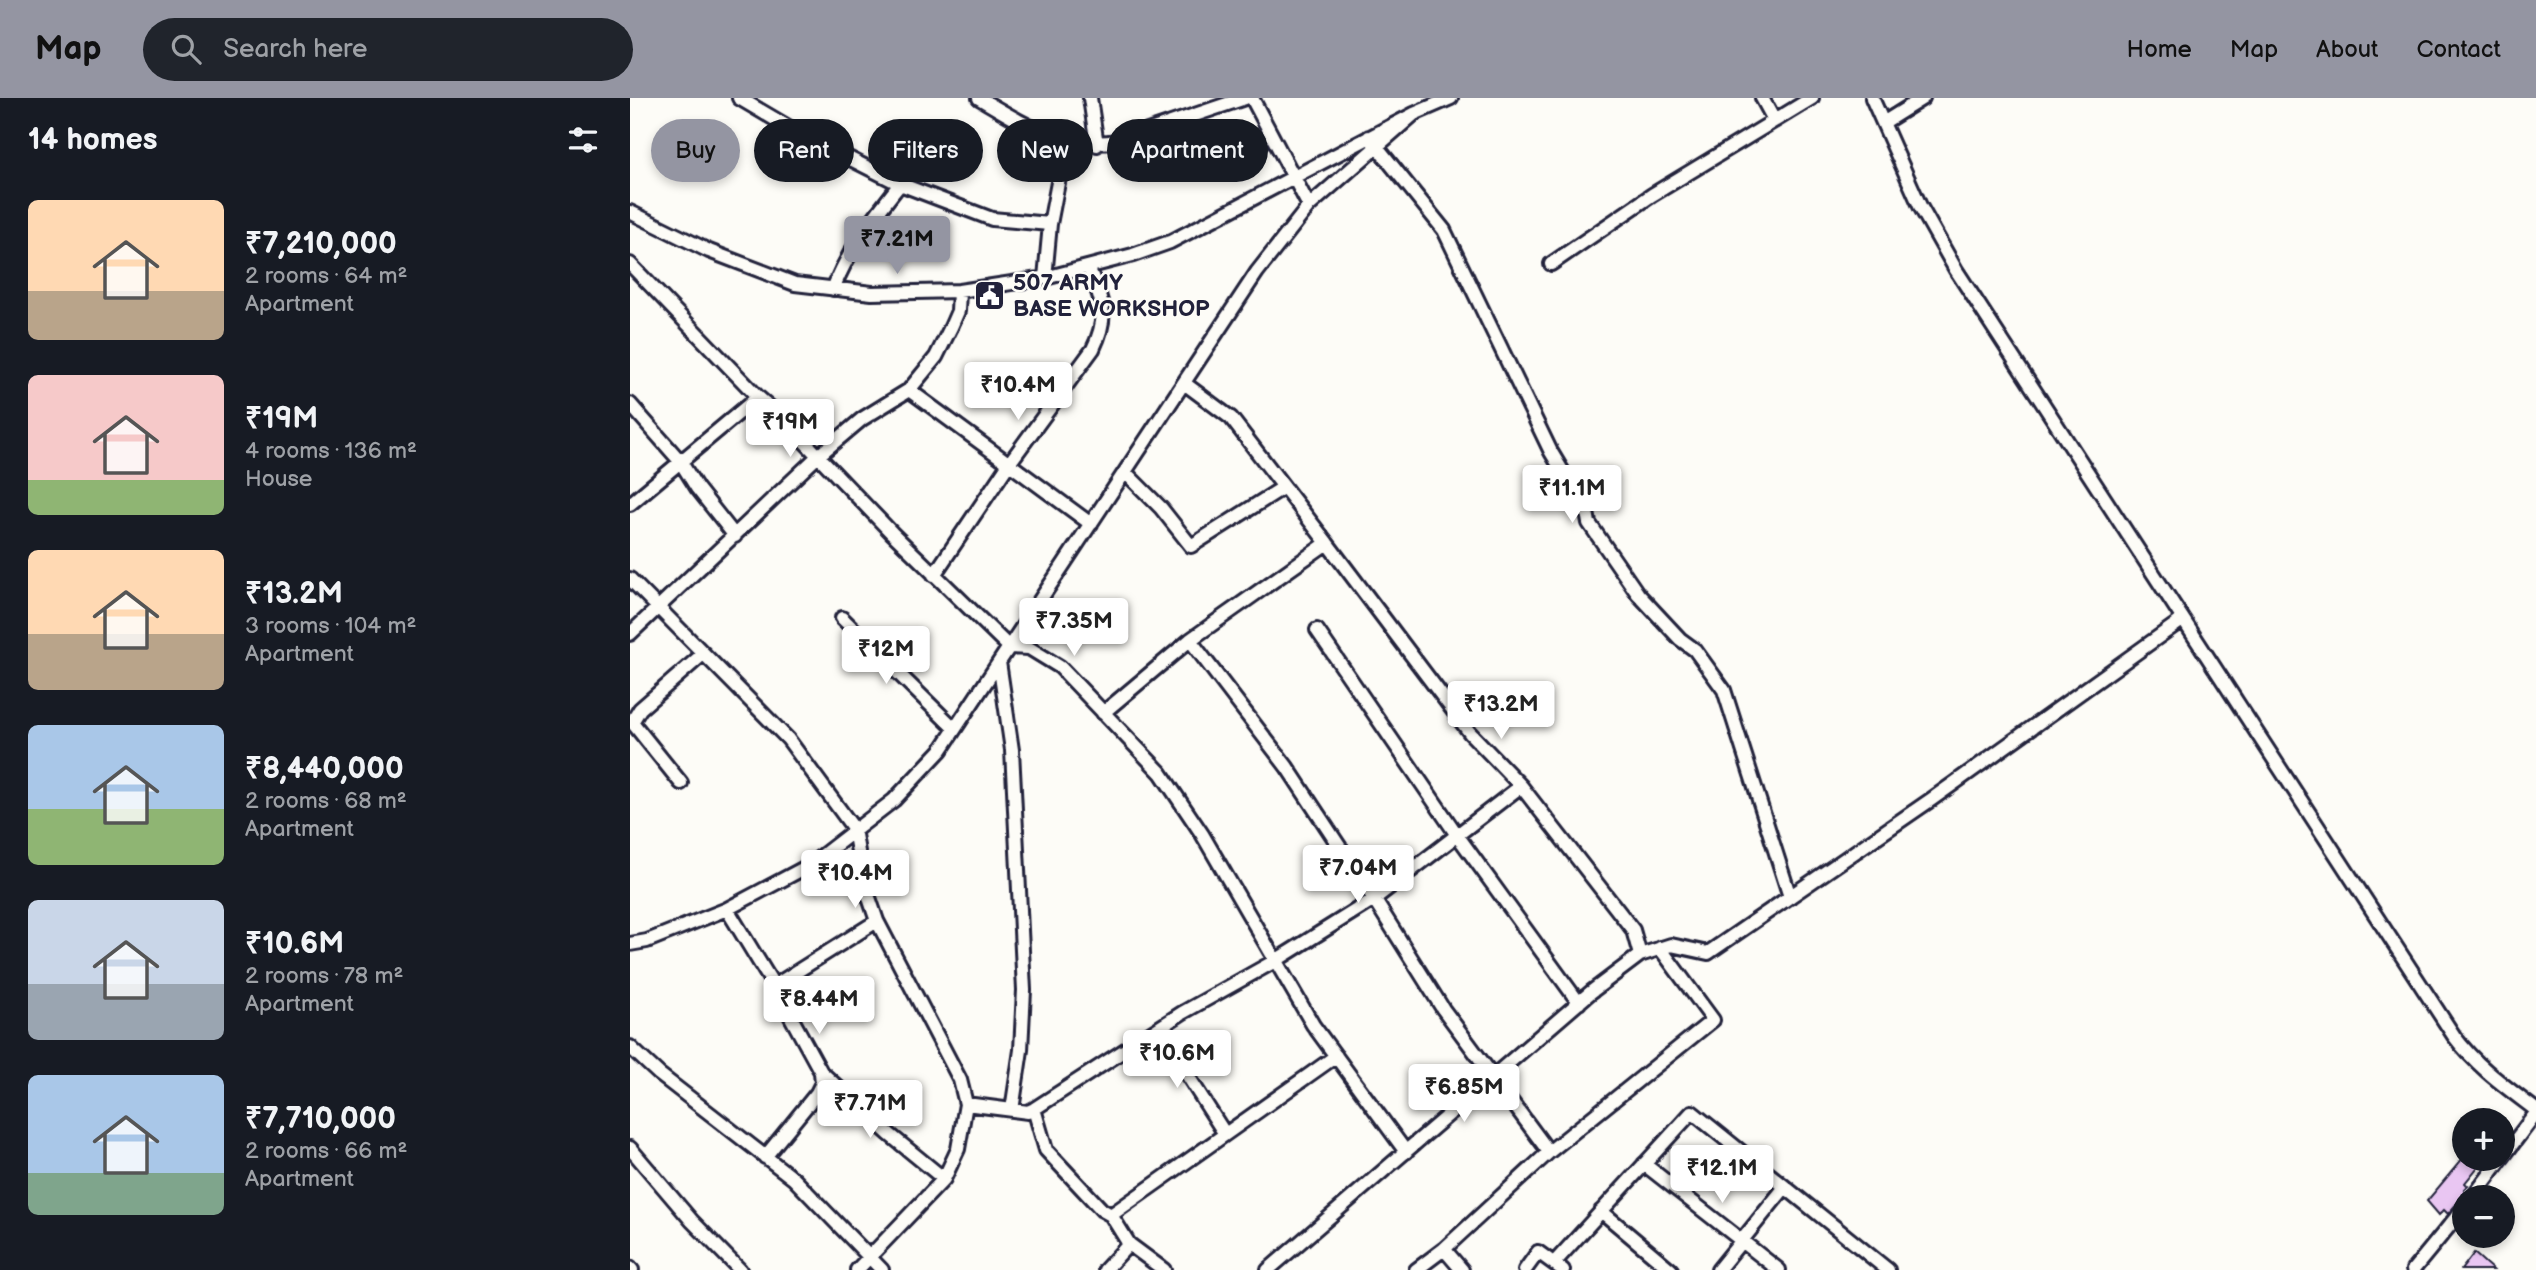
<!DOCTYPE html>
<html lang="en">
<head>
<meta charset="utf-8">
<style>
	body { margin:0; font-family:"Balsamiq Sans",sans-serif; background:#20242c; color:#f1f3f6; height:100vh; display:flex; flex-direction:column; font-size:26px; white-space:nowrap }
	* { box-sizing:border-box; margin:0 }
	p { font-size:23px; color:#9ea1a6 }
	.icon { flex:none; width:38px; height:38px; fill:none; stroke:currentColor; stroke-width:2; stroke-linecap:round; stroke-linejoin:round }
	.map { position:relative; flex:1; overflow:hidden }
	.details { display:flex; flex-direction:column; background:#171b24; width:630px }
	.details>* { flex:none }
	.hud { position:absolute; left:21px; top:21px; width:665px; height:63px; display:flex; gap:14px }
	.fabs { position:absolute; left:1822px; top:1010px; display:grid; gap:14px }
	.fabs a { display:grid; place-items:center; width:63px; height:63px; border-radius:50%; background:#171b24; box-shadow:0 4px 10px #0003; font-size:35px }
	.price { position:absolute; translate:-50% -60px; padding:0 16px; border-radius:7px; background:#fff; color:#222; font-size:23px; line-height:46px; filter:drop-shadow(0 2px 4px #0008) }
	.price::after { content:''; position:absolute; left:50%; top:42px; width:21px; height:16px; margin-left:-10px; background:inherit; clip-path:polygon(0 0,100% 0,50% 100%) }
	.price.on { background:#9495a2; color:#111 }
	ul { padding:0; list-style:none }
	li { display:flex; align-items:center; gap:21px; height:175px; padding:0 28px }
	li span { display:grid; place-items:center; flex:none; width:196px; height:140px; border-radius:10px; color:#555 }
	li>.icon { margin-inline-start:auto }
	span .icon { width:84px; height:84px; fill:#fffc; stroke-width:1 }
	li b { font-size:30px }
	h2 { display:flex; justify-content:space-between; align-items:center; height:84px; padding:0 28px; font-size:30px }
	.chip { padding:0 24px; border-radius:32px; background:#171b24; box-shadow:0 4px 10px #0003; font-size:24px; line-height:63px }
	.chip.on { background:#9495a2; color:#111 }
	header { display:flex; align-items:center; gap:42px; box-sizing:border-box; height:98px; padding:0 35px; background:#9495a2; color:#111 }
	header strong { font-size:33px }
	nav { display:flex; gap:38px; margin-inline-start:auto; font-size:24px }
	.search { width:490px; height:63px; background:#20242c; display:flex; align-items:center; gap:18px; box-sizing:border-box; padding:0 24px; border-radius:38px; color:#9ea1a6; font-size:26px }
	main { display:flex; flex:1; min-height:0 }
	.map>svg:first-child { display:block }
	.building { fill:#e9c6f2; stroke:#22223b; stroke-width:2 }
	.lines { fill:none; stroke-linecap:round; stroke-linejoin:round }
	.street-casing { stroke:#22223b; stroke-width:18 }
	.street { stroke:#fdfcf7; stroke-width:12 }
	.labels { text-anchor:middle; dominant-baseline:central; stroke-width:5; stroke-linejoin:round; paint-order:stroke }
	.poi-label { font-size:23px; font-weight:bold; fill:#22223b; stroke:#fdfcf7; text-anchor:start }
</style>
</head>
<body>
<header>
<strong>Map</strong>
<div class="search"><svg class="icon" aria-label="search" viewBox="0 0 24 24"><circle cx="10" cy="10" r="6"/><path d="M15 15l6 6"/></svg>Search here</div>
<nav><a>Home</a><a>Map</a><a>About</a><a>Contact</a></nav>
</header>
<main>
<section class="details">
<h2>14 homes<svg class="icon" aria-label="filters" viewBox="0 0 24 24"><path d="M4 7h16M4 17h16"/><circle cx="9" cy="7" r="2"/><circle cx="15" cy="17" r="2"/></svg></h2>
<ul>
<li><span style="background:linear-gradient(#ffd9b3 65%,#b9a48a 0)"><svg class="icon" aria-label="home" viewBox="0 0 24 24"><path d="M3 11l9-7 9 7M6 9v11h12V9"/></svg></span><div><b>₹7,210,000</b><p>2 rooms · 64 m²</p><p>Apartment</p></div></li>
<li><span style="background:linear-gradient(#f6c9c9 75%,#8fb573 0)"><svg class="icon" aria-label="home" viewBox="0 0 24 24"><path d="M3 11l9-7 9 7M6 9v11h12V9"/></svg></span><div><b>₹19M</b><p>4 rooms · 136 m²</p><p>House</p></div></li>
<li><span style="background:linear-gradient(#ffd9b3 60%,#b9a48a 0)"><svg class="icon" aria-label="home" viewBox="0 0 24 24"><path d="M3 11l9-7 9 7M6 9v11h12V9"/></svg></span><div><b>₹13.2M</b><p>3 rooms · 104 m²</p><p>Apartment</p></div></li>
<li><span style="background:linear-gradient(#a9c7e8 60%,#8fb573 0)"><svg class="icon" aria-label="home" viewBox="0 0 24 24"><path d="M3 11l9-7 9 7M6 9v11h12V9"/></svg></span><div><b>₹8,440,000</b><p>2 rooms · 68 m²</p><p>Apartment</p></div></li>
<li><span style="background:linear-gradient(#c9d6e8 60%,#9aa5b1 0)"><svg class="icon" aria-label="home" viewBox="0 0 24 24"><path d="M3 11l9-7 9 7M6 9v11h12V9"/></svg></span><div><b>₹10.6M</b><p>2 rooms · 78 m²</p><p>Apartment</p></div></li>
<li><span style="background:linear-gradient(#a9c7e8 70%,#7fa58c 0)"><svg class="icon" aria-label="home" viewBox="0 0 24 24"><path d="M3 11l9-7 9 7M6 9v11h12V9"/></svg></span><div><b>₹7,710,000</b><p>2 rooms · 66 m²</p><p>Apartment</p></div></li>
</ul>
</section>
<div class="map">
<svg width="1906" height="1172" viewBox="0 0 1906 1172">
	<rect width="100%" height="100%" fill="#fdfcf7"/>
	<filter id="ink" filterUnits="userSpaceOnUse"><feTurbulence type="fractalNoise" baseFrequency=".0143" numOctaves="2"/><feDisplacementMap in="SourceGraphic" scale="14" xChannelSelector="R" yChannelSelector="G"/><feConvolveMatrix kernelMatrix="1 2 1 2 8 2 1 2 1" color-interpolation-filters="sRGB"/></filter>
	<g filter="url(#ink)">
		<path class="building" d="M1833 1060H1855L1835 1085 1838 1088 1834 1092V1101L1828 1104 1818 1116 1814 1112 1809 1117 1797 1103Z
			M1844 1155 1863 1172H1831Z"/>
		<g class="lines">
			<defs>
				<path id="street" d="M109 0 165 33 270 86 362 121 420 126
					M349 0C395 27 432 52 488 43L615 0
					M460 0 467 47
					M622 0 679 108
					M1132 0 1144 22
					M1242 0 1290 108 1326 172 1824 938C1847 969 1876 989 1906 1012
					M1253 25 1293 0
					M739 39 814 132 921 354 957 414 959 425 1008 496 1050 541 1065 552 1094 592 1160 799
					M0 114 79 153 165 186 242 195 329 193 415 180 503 157 540 144 784 16 821 0
					M0 166 128 299 151 319 262 435 379 549 399 550 430 569 531 675 572 736 683 927 776 1054
					M921 166 1022 97 1182 0
					M415 180 420 126 436 43
					M203 191C221 147 242 122 270 86
					M279 292 461 426
					M0 306 50 363 67 390 105 438
					M495 374 531 410 561 448 654 389
					M0 406 128 299
					M697 445 840 635 891 688 1003 832 1010 857
					M304 477 378 367 463 251C480 216 472 202 458 169
					M0 481 158 641 224 731 233 782 247 823 330 982 336 1006 328 1051 314 1081 227 1172
					M212 520 325 631
					M687 532 827 737 949 905
					M0 536 188 358 232 321 279 292 306 259 321 229 328 213 329 193
					M560 542 657 669 744 801 813 911 919 1054
					M369 564 382 652 394 892 391 952 382 1012
					M473 615 560 542 697 445 601 320 554 285
					M51 685 2 624 10 611 73 556
					M97 811 144 888 191 974 192 985 187 995 135 1059
					M0 846 17 843 97 811 180 767 264 702 311 652 627 174 679 108 784 16
					M144 888 247 823
					M528 931 595 1036
					M0 949 29 976 164 1081 252 1172
					M191 974 259 1036 314 1081
					M336 1006 398 1014 404 1011 552 915 645 863 744 801 891 688
					M404 1011 416 1052 472 1112 481 1117 499 1146 534 1172
					M0 1050 62 1123 110 1172
					M1872 1060 1906 1015
					M1014 1066 1149 1172
					M1843 1099 1872 1060
					M971 1113 1041 1172
					M481 1117 706 958
					M924 1165 1062 1014 1258 1172
					M0 1170 2 1172
					M475 1172 499 1146
					M638 1172 961 894 1010 857 1041 847 1078 855 1302 701 1552 522
					M786 1172 814 1151
					M832 1172 814 1151 919 1054 1083 922 1030 850
					M895 1172 908 1154 933 1172
					M1088 1172 1155 1089
					M1783 1172 1834 1110"/>
			</defs>
			<use href="#street" class="street-casing"/>
			<use href="#street" class="street"/>
		</g>
	</g>
	<defs>
		<symbol id="civic-square" viewBox="-11 -11 22 22"><rect x="-9" y="-9" width="18" height="18" rx="4" fill="#22223b" stroke="#fdfcf7"/><path d="M-.6-6.5H3V-4.5H.6V-3L4-1V1h2V6H-6V1h2V-1L-.6-3ZM-1.2 2.5V6h2.4V2.5Z" fill="#fff"/></symbol>
	</defs>
	<g fill-rule="evenodd">
		<use href="#civic-square" x="342" y="180" width="35" height="35"/>
	</g>
	<g class="labels">
		<g class="poi-label">
			<text x="383" y="185">507 ARMY<tspan x="383" dy="26">BASE WORKSHOP</tspan></text>
		</g>
	</g>
</svg>
<div class="fabs">
<a>+</a>
<a>−</a>
</div>
<b class="price on" style="left:267px;top:178px">₹7.21M</b>
<b class="price" style="left:388px;top:324px">₹10.4M</b>
<b class="price" style="left:160px;top:361px">₹19M</b>
<b class="price" style="left:942px;top:427px">₹11.1M</b>
<b class="price" style="left:444px;top:560px">₹7.35M</b>
<b class="price" style="left:256px;top:588px">₹12M</b>
<b class="price" style="left:871px;top:643px">₹13.2M</b>
<b class="price" style="left:728px;top:807px">₹7.04M</b>
<b class="price" style="left:225px;top:812px">₹10.4M</b>
<b class="price" style="left:189px;top:938px">₹8.44M</b>
<b class="price" style="left:547px;top:992px">₹10.6M</b>
<b class="price" style="left:834px;top:1026px">₹6.85M</b>
<b class="price" style="left:240px;top:1042px">₹7.71M</b>
<b class="price" style="left:1092px;top:1107px">₹12.1M</b>
<div class="hud">
<a class="chip on">Buy</a>
<a class="chip">Rent</a>
<a class="chip">Filters</a>
<a class="chip">New</a>
<a class="chip">Apartment</a>
</div>
</div>
</main>
</body>
</html>
